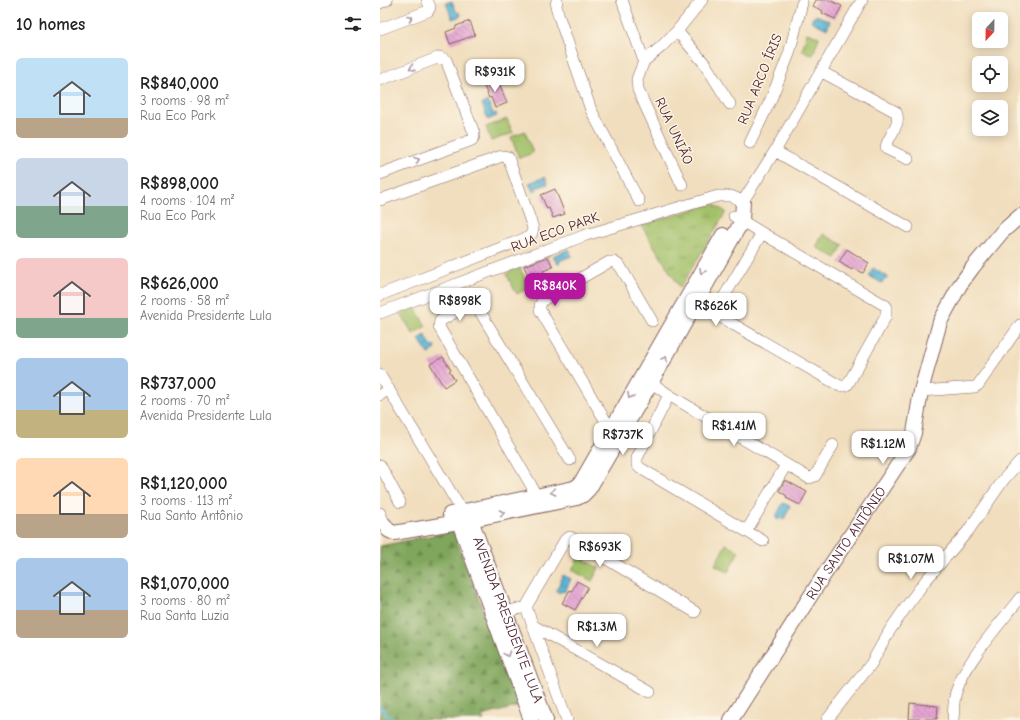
<!DOCTYPE html>
<html lang="en">
<head>
<meta charset="utf-8">
<style>
	body { margin:0; font-family:"Comic Neue",sans-serif; background:#f2f2f2; color:#222; height:100vh; display:flex; flex-direction:column; font-size:15px; white-space:nowrap }
	* { box-sizing:border-box; margin:0 }
	p { font-size:13px; color:#767676 }
	.icon { flex:none; width:22px; height:22px; fill:none; stroke:currentColor; stroke-width:2; stroke-linecap:round; stroke-linejoin:round }
	.map { position:relative; flex:1; overflow:hidden }
	.side { display:flex; flex-direction:column; background:#fff; width:380px }
	.side>* { flex:none }
	.needle { width:26px; rotate:202deg }
	.fabs { position:absolute; left:592px; top:12px; display:grid; gap:8px }
	.fabs a { display:grid; place-items:center; width:36px; height:36px; border-radius:6px; background:#fff; box-shadow:0 2px 10px #0003; font-size:20px }
	.price { position:absolute; translate:-50% -34px; padding:0 9px; border-radius:8px; background:#fff; color:#222; font-size:13px; line-height:26px; filter:drop-shadow(0 1px 2px #0008) }
	.price::after { content:''; position:absolute; left:50%; top:24px; width:12px; height:9px; margin-left:-6px; background:inherit; clip-path:polygon(0 0,100% 0,50% 100%) }
	.price.current { background:#b5179e; color:#fff }
	ul { padding:0; list-style:none }
	li { display:flex; align-items:center; gap:12px; height:100px; padding:0 16px }
	li span { display:grid; place-items:center; flex:none; width:112px; height:80px; border-radius:6px; color:#555 }
	li>.icon { margin-inline-start:auto }
	span .icon { width:48px; height:48px; fill:#fffc; stroke-width:1 }
	li b { font-size:17px }
	h2 { display:flex; justify-content:space-between; align-items:center; height:48px; padding:0 16px; font-size:17px }
	main { display:flex; flex:1; min-height:0 }
	.map>svg:first-child { display:block }
	.forest { fill:url(#forest-firs); stroke:#656244 }
	.park { fill:url(#park-tufts); stroke:#767049 }
	.garden { fill:#a1c067; stroke:#767049 }
	.water { fill:url(#water-waves); stroke:#506a80 }
	.lines { fill:none; stroke-linecap:round; stroke-linejoin:round }
	.stream { stroke:#56b4d4; stroke-width:3 }
	.building { fill:url(#building-back-hatch) }
	.minor-casing { stroke:#84625e; stroke-width:12 }
	.tertiary-casing { stroke:#84625e; stroke-width:16 }
	.minor { stroke:#fff; stroke-width:11 }
	.tertiary { stroke:#fff; stroke-width:14 }
	.oneway { stroke:#ae9aa0 }
	.labels { text-anchor:middle; dominant-baseline:central; stroke-width:3; stroke-linejoin:round; paint-order:stroke }
	.street-label { font-size:14px; fill:#4a1f2b; stroke:#fcf5e5 }
</style>
</head>
<body>
<main>
<section class="side">
<h2>10 homes<svg class="icon" aria-label="filters" viewBox="0 0 24 24"><path d="M4 7h16M4 17h16"/><circle cx="9" cy="7" r="2"/><circle cx="15" cy="17" r="2"/></svg></h2>
<ul>
<li><span style="background:linear-gradient(#bfe0f5 75%,#b9a48a 0)"><svg class="icon" aria-label="home" viewBox="0 0 24 24"><path d="M3 11l9-7 9 7M6 9v11h12V9"/></svg></span><div><b>R$840,000</b><p>3 rooms · 98 m²</p><p>Rua Eco Park</p></div></li>
<li><span style="background:linear-gradient(#c9d6e8 60%,#7fa58c 0)"><svg class="icon" aria-label="home" viewBox="0 0 24 24"><path d="M3 11l9-7 9 7M6 9v11h12V9"/></svg></span><div><b>R$898,000</b><p>4 rooms · 104 m²</p><p>Rua Eco Park</p></div></li>
<li><span style="background:linear-gradient(#f6c9c9 75%,#7fa58c 0)"><svg class="icon" aria-label="home" viewBox="0 0 24 24"><path d="M3 11l9-7 9 7M6 9v11h12V9"/></svg></span><div><b>R$626,000</b><p>2 rooms · 58 m²</p><p>Avenida Presidente Lula</p></div></li>
<li><span style="background:linear-gradient(#a9c7e8 65%,#c2b280 0)"><svg class="icon" aria-label="home" viewBox="0 0 24 24"><path d="M3 11l9-7 9 7M6 9v11h12V9"/></svg></span><div><b>R$737,000</b><p>2 rooms · 70 m²</p><p>Avenida Presidente Lula</p></div></li>
<li><span style="background:linear-gradient(#ffd9b3 70%,#b9a48a 0)"><svg class="icon" aria-label="home" viewBox="0 0 24 24"><path d="M3 11l9-7 9 7M6 9v11h12V9"/></svg></span><div><b>R$1,120,000</b><p>3 rooms · 113 m²</p><p>Rua Santo Antônio</p></div></li>
<li><span style="background:linear-gradient(#a9c7e8 65%,#b9a48a 0)"><svg class="icon" aria-label="home" viewBox="0 0 24 24"><path d="M3 11l9-7 9 7M6 9v11h12V9"/></svg></span><div><b>R$1,070,000</b><p>3 rooms · 80 m²</p><p>Rua Santa Luzia</p></div></li>
</ul>
</section>
<div class="map">
<svg width="640" height="720" viewBox="0 0 640 720">
	<defs>
		<pattern id="forest-firs" width="22" height="20" patternUnits="userSpaceOnUse"><rect width="22" height="20" fill="#80a65c"/><path d="M5 1l3.5 6h-7zM16 11l3.5 6h-7z" fill="#6b874c"/></pattern>
		<pattern id="park-tufts" width="24" height="20" patternUnits="userSpaceOnUse"><rect width="24" height="20" fill="#a1c067"/><path d="M3 7l-1-3M5 7V3M7 7l1-3M15 17l-1-3M17 17v-4M19 17l1-3" fill="none" stroke="#859b55"/></pattern>
		<pattern id="water-waves" width="16" height="10" patternUnits="userSpaceOnUse"><rect width="16" height="10" fill="#56b4d4"/><path d="M0 5q4-4 8 0t8 0" fill="none" stroke="#4992ac"/></pattern>
		<pattern id="building-back-hatch" width="6" height="6" patternUnits="userSpaceOnUse"><rect width="6" height="6" fill="#e4a5d2"/><path d="M-1 5l2 2M0 0l6 6M5-1l2 2" fill="none" stroke="#bb86ab"/></pattern>
	</defs>
	<rect width="100%" height="100%" fill="#fcf5e5"/>
	<filter id="ink" filterUnits="userSpaceOnUse"><feTurbulence type="fractalNoise" baseFrequency=".025" numOctaves="2"/><feDisplacementMap in="SourceGraphic" scale="8" xChannelSelector="R" yChannelSelector="G"/><feConvolveMatrix kernelMatrix="1 2 1 2 8 2 1 2 1" color-interpolation-filters="sRGB"/></filter>
	<filter id="wash" filterUnits="userSpaceOnUse"><feTurbulence type="fractalNoise" baseFrequency=".012" numOctaves="4" result="noise"/><feDisplacementMap in="SourceGraphic" scale="16" xChannelSelector="R" yChannelSelector="G"/><feGaussianBlur stdDeviation="0.9" result="paint"/><feColorMatrix in="noise" values="0 0 0 0 0 0 0 0 0 0 0 0 0 0 0 0 0 1.4 0 .05"/><feComposite in="paint" operator="in"/></filter>
	<g filter="url(#wash)">
		<rect width="100%" height="100%" fill="#f1debe"/>
		<path class="forest" d="M73 531 140 706 102 716 104 720H0V546Z"/>
		<path class="park" d="M333 204 346 212 300 288 261 225Z"/>
		<path class="garden" d="M427 33 439 37 433 55 422 51Z
			M127 119 133 133 111 141 106 127Z
			M145 131 153 153 139 158 131 137Z
			M443 234 463 245 456 258 436 247Z
			M139 267 150 287 137 294 126 274Z
			M34 306 46 326 33 334 21 314Z
			M346 544 359 551 348 572 335 565Z
			M199 557 219 568 212 581 192 570Z"/>
		<path class="water" d="M72 1 77 13 80 12 81 16 72 19 66 3Z
			M436 15 450 21 447 29 431 21 433 17 435 18Z
			M108 101 113 114 116 113 117 116 108 120 102 104Z
			M165 177 168 184 156 188V191L153 192 149 183Z
			M189 249 192 256 179 261 180 263 177 264 173 256Z
			M493 268 508 277 506 280 504 279 502 283 489 276Z
			M45 335 52 347 54 345 56 349 48 354 39 339Z
			M403 503 410 506 404 520 400 518 399 520 395 518Z
			M183 575 191 579 185 592 181 591 180 593 176 591Z"/>
		<g class="lines">
			<path class="stream" d="M0 707 12 720"/>
		</g>
		<g id="blocks">
			<path class="building" d="M436 0H449L462 6 455 19 442 13 443 11 433 6Z
				M90 21 95 35 70 44 66 32 76 28V26Z
				M117 78 127 103 115 108 111 97 109 98 103 84Z
				M175 189 185 214 173 218 169 208 167 209 161 195Z
				M467 249 489 263 483 273 473 268 472 270 459 262Z
				M168 257 173 267 163 271 164 273 150 280 144 266Z
				M63 357 71 370 69 371 75 380 64 387 50 364Z
				M405 480 427 492 420 505 406 498 407 496 399 491Z
				M197 581 208 587 195 610 182 603 190 590 192 591Z
				M530 703 558 706 557 719H529Z"/>
		</g>
	</g>
	<g filter="url(#ink)">
		<use href="#blocks" fill-opacity="0" stroke="#84625e" stroke-width="1"/>
		<g class="lines">
			<defs>
				<path id="minor" d="M177 0 176 6 179 17 211 110 259 201
					M242 0 264 61
					M0 3 7 0
					M0 29 48 11 50 7 47 0
					M297 31 325 64 350 104
					M442 72 516 112C522 124 508 136 506 147L507 149 528 159
					M0 80 60 57 66 60 94 133V137L92 140 0 174
					M370 143 391 99 409 54 422 3
					M395 151 528 227
					M302 185 258 90 257 79 264 61 281 47 297 31 322 0
					M0 200 122 156 128 157 153 228 152 233 149 237 0 295
					M354 216 382 233
					M382 233 506 306V316L468 384 465 386H460L344 319 340 314 339 305Z
					M0 313 206 235 338 196H351L363 201 395 151 482 0
					M0 375 82 511
					M266 379 289 395 429 478 435 476 453 445
					M541 391 595 387 598 385 640 325
					M0 395 9 389
					M289 395 257 458V465L260 468 383 541
					M237 432 231 428 225 420 160 310V305L163 300 229 262H234L240 266 272 321
					M0 465 20 502
					M158 502 151 485 59 327 60 321 87 305 93 303 96 305 190 460
					M0 513 5 525
					M367 530 406 465
					M146 607 187 720
					M125 612 146 607 185 540 190 537 315 612
					M152 625 270 692
					M447 720 491 664 510 630 526 607 546 580 588 531 624 479 640 461
					M573 720C574 711 573 701 576 692 586 661 619 625 640 598"/>
				<g id="tertiary">
					<path d="M70 514 194 488 200 484 343 235"/>
					<path d="M5 525 8 530 14 533 90 520 197 498 203 495 209 489 271 383 362 221 363 201"/>
					<path id="s1" d="M151 720 79 522 82 511 90 520 94 528 166 720"/>
					<path id="s2" d="M351 720 442 578 529 448 534 433 541 391 560 322 580 285 593 267 622 232 640 216"/>
				</g>
			</defs>
			<use href="#minor" class="minor-casing"/>
			<use href="#tertiary" class="tertiary-casing"/>
			<use href="#minor" class="minor"/>
			<use href="#tertiary" class="tertiary"/>
		</g>
		<defs><path id="oneway-chevron" d="M-2-3.5L2.5 0L-2 3.5" fill="none" stroke-width="1.6" stroke-linecap="round" stroke-linejoin="round"/></defs>
		<g class="oneway">
			<use href="#oneway-chevron" transform="translate(30 18) rotate(-21)"/>
			<use href="#oneway-chevron" transform="translate(32 68) rotate(159)"/>
			<use href="#oneway-chevron" transform="translate(37 160) rotate(-20)"/>
			<use href="#oneway-chevron" transform="translate(322 271) rotate(120)"/>
			<use href="#oneway-chevron" transform="translate(285 359) rotate(-61)"/>
			<use href="#oneway-chevron" transform="translate(250 396) rotate(120)"/>
			<use href="#oneway-chevron" transform="translate(173 492) rotate(169)"/>
			<use href="#oneway-chevron" transform="translate(122 513) rotate(-11)"/>
			<use href="#oneway-chevron" transform="translate(127 654) rotate(70)"/>
		</g>
	</g>
	<g class="labels">
		<g class="street-label">
			<text transform="translate(380 79) rotate(-68)">RUA ARCO ÍRIS</text>
			<text transform="translate(294 131) rotate(65)">RUA UNIÃO</text>
			<text transform="translate(175 232) rotate(-20)">RUA ECO PARK</text>
			<text stroke="none"><textPath href="#s2" startOffset="211">RUA SANTO ANTÔNIO</textPath></text>
			<text stroke="none"><textPath href="#s1" startOffset="341">AVENIDA PRESIDENTE LULA</textPath></text>
		</g>
	</g>
</svg>
<div class="fabs">
<a><svg class="needle" viewBox="-14 -14 28 28"><path d="M0-13l5 13h-10z" fill="#e53935"/><path d="M0 13l5-13h-10z" fill="#767676"/></svg></a>
<a><svg class="icon" aria-label="locate" viewBox="0 0 24 24"><circle cx="12" cy="12" r="6"/><path d="M12 2v4M12 18v4M2 12h4M18 12h4"/></svg></a>
<a><svg class="icon" aria-label="layers" viewBox="0 0 24 24"><path d="M12 4l9 5-9 5-9-5zM3 14l9 5 9-5"/></svg></a>
</div>
<b class="price" style="left:115px;top:93px">R$931K</b>
<b class="price current" style="left:175px;top:307px">R$840K</b>
<b class="price" style="left:80px;top:322px">R$898K</b>
<b class="price" style="left:336px;top:327px">R$626K</b>
<b class="price" style="left:354px;top:447px">R$1.41M</b>
<b class="price" style="left:243px;top:456px">R$737K</b>
<b class="price" style="left:503px;top:465px">R$1.12M</b>
<b class="price" style="left:220px;top:568px">R$693K</b>
<b class="price" style="left:531px;top:580px">R$1.07M</b>
<b class="price" style="left:217px;top:648px">R$1.3M</b>
</div>
</main>
</body>
</html>
